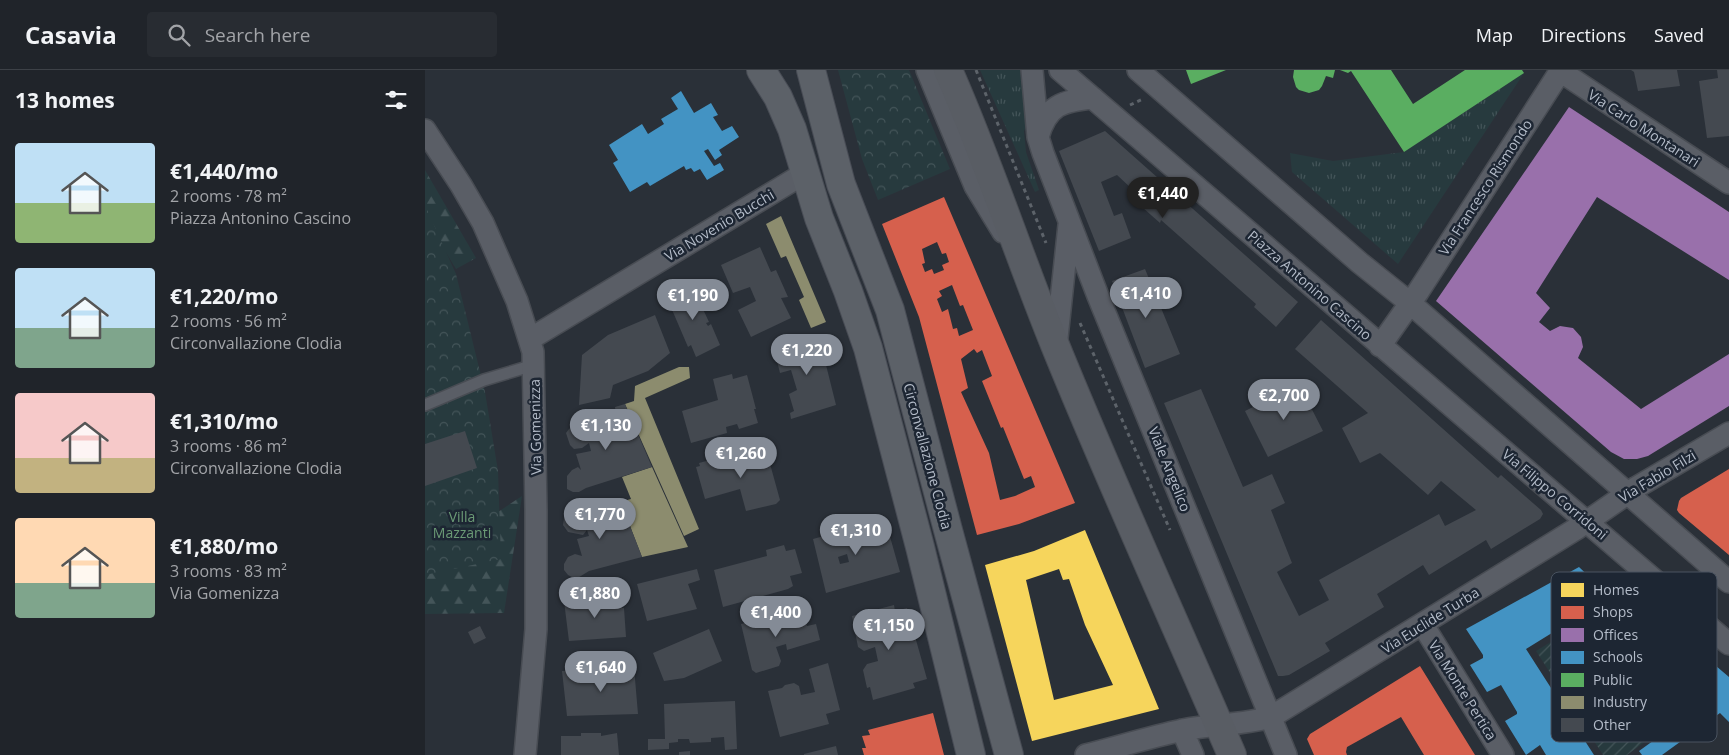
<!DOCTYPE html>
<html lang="en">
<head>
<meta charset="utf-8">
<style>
	body { margin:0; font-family:"Open Sans",sans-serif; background:#282c32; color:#f1f3f6; height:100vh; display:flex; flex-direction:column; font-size:19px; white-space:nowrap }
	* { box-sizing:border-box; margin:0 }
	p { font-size:16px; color:#a2a4a8 }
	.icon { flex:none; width:28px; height:28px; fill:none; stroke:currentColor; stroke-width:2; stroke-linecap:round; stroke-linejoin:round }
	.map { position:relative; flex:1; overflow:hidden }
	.side { display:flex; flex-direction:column; background:#20242a; width:425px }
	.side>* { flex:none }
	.price { position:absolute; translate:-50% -42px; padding:0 11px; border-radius:18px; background:#848b96; color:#fff; font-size:16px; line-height:32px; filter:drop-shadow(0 1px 2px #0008) }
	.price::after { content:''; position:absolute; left:50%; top:30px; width:15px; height:11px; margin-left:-8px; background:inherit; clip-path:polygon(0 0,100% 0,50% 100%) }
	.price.active { background:#222; color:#fff }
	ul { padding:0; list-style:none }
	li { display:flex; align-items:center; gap:15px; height:125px; padding:0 15px }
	li span { display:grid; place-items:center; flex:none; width:140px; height:100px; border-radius:5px; color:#555 }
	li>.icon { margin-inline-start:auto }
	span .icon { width:60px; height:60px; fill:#fffc; stroke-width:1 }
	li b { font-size:21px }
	h2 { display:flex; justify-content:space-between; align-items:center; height:60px; padding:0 15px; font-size:21px }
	header { display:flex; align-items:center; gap:30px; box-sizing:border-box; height:70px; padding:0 25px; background:#20242a; border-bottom:1px solid #3d4147 }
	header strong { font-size:24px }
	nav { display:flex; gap:28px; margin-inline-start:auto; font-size:18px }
	.search { width:350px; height:45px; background:#282c32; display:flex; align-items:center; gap:12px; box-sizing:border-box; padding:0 18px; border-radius:5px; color:#a2a4a8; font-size:19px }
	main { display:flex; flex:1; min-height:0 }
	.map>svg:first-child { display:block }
	.grass { fill:url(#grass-tufts) }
	.forest { fill:url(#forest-firs) }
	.park { fill:url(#park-crowns) }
	.garden { fill:url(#garden-furrows) }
	.homes { fill:#f6d55c; fill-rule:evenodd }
	.shops { fill:#d6604d; fill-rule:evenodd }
	.offices { fill:#9970ab }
	.schools { fill:#4393c3 }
	.public { fill:#5aae61 }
	.industry { fill:#8c8c6e }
	.building { fill:#444950; fill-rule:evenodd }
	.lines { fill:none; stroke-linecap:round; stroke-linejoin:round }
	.lane-casing { stroke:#484c53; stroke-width:14 }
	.street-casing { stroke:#484c53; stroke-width:24 }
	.secondary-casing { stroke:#484c53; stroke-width:30 }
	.primary-casing { stroke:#484c55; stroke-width:30 }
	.path { stroke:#5d636a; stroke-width:3; stroke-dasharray:4 4; stroke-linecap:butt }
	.lane { stroke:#5a5e66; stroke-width:11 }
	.street { stroke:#5a5e66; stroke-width:21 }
	.secondary { stroke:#595d64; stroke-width:28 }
	.primary { stroke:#5c6168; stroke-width:28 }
	.labels { text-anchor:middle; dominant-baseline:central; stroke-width:5; stroke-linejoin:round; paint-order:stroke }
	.street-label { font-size:14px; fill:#b4bcc9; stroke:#1d2633 }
	.park-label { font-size:14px; fill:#6b9a76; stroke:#1d2633 }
	.key { fill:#1d2633; stroke:#4a5360; stroke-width:1 }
	.key-label { font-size:14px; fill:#b4bcc9 }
</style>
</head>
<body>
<header>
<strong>Casavia</strong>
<div class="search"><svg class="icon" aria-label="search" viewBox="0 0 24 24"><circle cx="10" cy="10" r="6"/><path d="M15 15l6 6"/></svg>Search here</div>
<nav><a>Map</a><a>Directions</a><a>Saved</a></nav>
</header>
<main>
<section class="side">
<h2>13 homes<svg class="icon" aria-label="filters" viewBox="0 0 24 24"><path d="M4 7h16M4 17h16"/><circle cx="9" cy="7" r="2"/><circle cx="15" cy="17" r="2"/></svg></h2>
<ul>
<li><span style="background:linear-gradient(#bfe0f5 60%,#8fb573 0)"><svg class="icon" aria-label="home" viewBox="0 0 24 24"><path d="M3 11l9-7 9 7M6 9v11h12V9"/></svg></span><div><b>€1,440/mo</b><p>2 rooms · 78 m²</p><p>Piazza Antonino Cascino</p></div></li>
<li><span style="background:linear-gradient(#bfe0f5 60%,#7fa58c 0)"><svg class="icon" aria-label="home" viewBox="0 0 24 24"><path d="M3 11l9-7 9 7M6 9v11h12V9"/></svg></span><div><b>€1,220/mo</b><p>2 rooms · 56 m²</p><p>Circonvallazione Clodia</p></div></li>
<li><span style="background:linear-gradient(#f6c9c9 65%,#c2b280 0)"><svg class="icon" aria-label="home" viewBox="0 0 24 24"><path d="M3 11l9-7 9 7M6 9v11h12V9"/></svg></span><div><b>€1,310/mo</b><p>3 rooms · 86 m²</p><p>Circonvallazione Clodia</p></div></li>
<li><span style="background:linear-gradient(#ffd9b3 65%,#7fa58c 0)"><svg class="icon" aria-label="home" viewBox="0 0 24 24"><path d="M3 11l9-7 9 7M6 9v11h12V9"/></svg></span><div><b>€1,880/mo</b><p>3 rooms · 83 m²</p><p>Via Gomenizza</p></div></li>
</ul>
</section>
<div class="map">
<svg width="1304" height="685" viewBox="0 0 1304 685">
	<defs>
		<pattern id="grass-tufts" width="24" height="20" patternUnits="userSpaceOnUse" patternTransform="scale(1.25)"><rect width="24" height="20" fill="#273a3e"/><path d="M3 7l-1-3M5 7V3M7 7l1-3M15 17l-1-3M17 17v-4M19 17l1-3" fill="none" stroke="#445559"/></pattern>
		<pattern id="forest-firs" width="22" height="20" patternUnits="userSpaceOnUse" patternTransform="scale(1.25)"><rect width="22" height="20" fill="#273a3e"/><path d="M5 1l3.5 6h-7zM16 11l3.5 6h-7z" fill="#445559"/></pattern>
		<pattern id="park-crowns" width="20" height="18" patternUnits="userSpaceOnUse" patternTransform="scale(1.25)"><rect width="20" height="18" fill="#273a3e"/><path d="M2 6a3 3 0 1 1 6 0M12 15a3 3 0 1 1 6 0" fill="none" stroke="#445559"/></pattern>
		<pattern id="garden-furrows" width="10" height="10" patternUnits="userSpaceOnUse" patternTransform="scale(1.25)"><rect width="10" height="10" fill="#273a3e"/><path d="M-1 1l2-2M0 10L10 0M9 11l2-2" fill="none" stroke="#445559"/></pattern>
	</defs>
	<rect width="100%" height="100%" fill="#2a3038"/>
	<path class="grass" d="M555 0H599L605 49 599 61 601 82 614 120 610 122Z
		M1099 3 973 194 867 102 865 83 908 91 979 82Z"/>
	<path class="forest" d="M0 100 51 188 31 199 0 148Z
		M97 426 79 543 0 544V441L40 464Z"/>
	<path class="park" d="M413 0H484L525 99 453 130 437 89Z
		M0 135 31 204 60 322 73 401 76 489 0 505Z"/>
	<path class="garden" d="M1150 557 1251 649 1202 685H1178L1111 581Z"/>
	<path class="homes" d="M660 460 734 639 607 671 560 495 609 481ZM634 499 638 510 644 509 660 555 688 615 629 630 601 510Z"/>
	<path class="shops" d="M519 127 650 433 594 454 552 465 494 247 457 154ZM512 172 517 184 521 183 524 192 517 195 519 200 509 204 507 199 500 202 497 194 500 193 497 179ZM527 215 535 236 538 235 548 260 534 266 532 258 528 259 523 239 517 242 512 229 517 226 514 221ZM549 279 552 283 557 280 567 306 557 311 576 358 578 357 599 409 606 406 610 417 590 426 575 430 564 383 536 322 543 318 536 289Z
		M1304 399V485L1254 443 1252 440 1254 431 1256 428Z
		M995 596 1050 685H999L976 647 922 677 921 682 922 685H889L882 669 885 664Z
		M508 643 519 685H439L437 678H441L437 666 445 665 443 660Z"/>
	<path class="offices" d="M1144 37 1304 142V210L1172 127 1111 223 1125 238 1114 252 1125 261 1135 256 1148 258 1156 267 1158 277 1153 288 1216 339 1304 284V336L1223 386 1212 389H1199L1186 382 1011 231Z"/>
	<path class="schools" d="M256 21 269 43 286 33 293 45 288 47 297 61 307 56 314 67 294 80 297 85 290 90 283 79 279 81 289 96 295 93 299 100 282 110 275 99 269 102 266 98 261 100 259 96 225 116 222 112 205 122 188 93 193 90 184 75 217 54 223 64 239 54 236 49 253 39 246 28Z
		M1154 497 1174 516 1183 504 1208 524 1199 536 1222 558 1233 546 1257 567 1248 578 1274 601 1284 590 1304 607V652L1295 643 1237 685H1217L1214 681 1264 645 1156 545 1101 579 1169 685H1121L1115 675 1101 685 1080 651 1092 644V642L1076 615 1062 622 1045 595 1058 588V585L1041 559Z"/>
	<path class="public" d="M761 0H801L766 14Z
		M869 0H910L908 8 901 6 897 16 894 20 884 23 874 20 871 17 868 7Z
		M915 0H966L988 34 1040 0H1097L1099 3 979 82 926 1 923 3Z"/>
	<path class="industry" d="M356 146 401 252 386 258 374 230 379 227 361 186 356 188 341 154Z
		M254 297H264L265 308 220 328 274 459 259 466 200 334 209 331 210 316Z
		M227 397 263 477 217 487 200 443 196 440 191 433 206 429 197 407Z"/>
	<path class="building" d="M1206 0H1252L1255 16 1213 21 1209 2Z
		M1292 0H1304V66L1282 68 1274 11 1293 8Z
		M680 61 873 232 851 257 829 237 831 234 736 150 735 153 717 137 721 132 692 105 676 112 689 146 697 143 706 168 674 181 634 81Z
		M335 177 346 202 351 200 363 227 356 228 366 248 326 267 313 240 331 231 325 217 308 223 296 195Z
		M720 199 755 284 720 298 687 211Z
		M270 215 280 235 277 237 284 252 281 253 283 256 286 254 295 275 271 287 266 275 263 277 242 228Z
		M230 245 245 283 223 301 188 315 185 328 154 335 157 285 183 265Z
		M896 250 1073 408 1076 405 1116 440 1118 444 1115 449 1066 479 1061 470 1004 505 998 495 952 524 959 537 900 573 905 581 864 605 858 606H853L739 333 776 319 818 417 847 404 860 433 846 440 867 493 852 502 874 546 904 530 894 510 1014 444 1020 456 1051 440 1016 411 1003 425 955 383 935 393 917 358 943 343 870 279Z
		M394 267 411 335 366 349 365 343 369 341 364 324 372 320 366 300 355 303 349 279Z
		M307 304 308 309 322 305 331 339H329L333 353 314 359 312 354 301 357 302 363 266 373 257 341 293 330 288 309Z
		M874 314 898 361 843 387 820 341Z
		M200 334 227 397 161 418 154 422H148L142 419V406L147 400 153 397 156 400 151 384 166 381 164 373 157 378 149 379 145 375 141 363 144 359 148 356 162 354 191 345 190 337Z
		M40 361 52 398 0 416V374Z
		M338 381 342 383 355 430 351 434 321 441 315 419 280 429 271 397 275 396 274 393 310 383 311 389 321 387 320 385Z
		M191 433 194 439 200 443 217 487 164 501 151 509 143 505 139 500V494L143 487 150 484 157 486 152 469 164 466 162 460 158 465 143 462 138 455 139 448 147 441 162 443Z
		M460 449 475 502 401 523 388 469ZM422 484 424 492 415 494 413 487Z
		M359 475 361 481 370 479 377 503 365 506 368 516 363 519 298 537 289 500 342 486 341 480Z
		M272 499 275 510 263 514 272 539 222 551 212 514Z
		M193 524 194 537 199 538 201 567 144 571 139 531 143 529 160 527 161 532 179 529 178 525Z
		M469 535 470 541 482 538 502 609 488 613 490 618 448 630 445 617 442 618 438 600 442 594 453 591 450 577 439 581 433 577 427 546Z
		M377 540 382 556 391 554 395 570 362 580 361 574 351 577 356 591 354 596 331 603 327 600 316 554 356 543 357 546Z
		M55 556 61 568 49 574 43 562Z
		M284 559 297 591 259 608 239 611 228 583Z
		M403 593 415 640 401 644 404 654 355 667 343 621 357 618 360 615 369 613 374 616 376 625 390 622 384 599Z
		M209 597 213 644 142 646 137 601 165 599V610L170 614 180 613 186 608 185 598Z
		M310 631 312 679 300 680 299 667 286 668V672L265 673 264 669H253V672L244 673V679L223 680V669H240L239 634Z
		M156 663H176V666L192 663 194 685H136V666H156Z
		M411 676 413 685H379V684Z
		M265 681V685H254V682Z"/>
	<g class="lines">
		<defs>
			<path id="lane" d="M0 335 59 310 109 295"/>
			<path id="street" d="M502 0 550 116 578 162
				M607 0 613 67 618 83 673 226 861 685
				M635 0 1304 574
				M713 0 935 193 985 233 1304 512
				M1135 1 1304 113
				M0 60 36 115 58 153 92 231 108 282 111 440V559L100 685
				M613 67C622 35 637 31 668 28
				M105 269 380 103
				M955 276 993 222 1136 0
				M631 277 644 155
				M998 555 1078 685
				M757 660 768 685
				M661 685C693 677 725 667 758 660 787 654 817 655 846 647L1151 459 1212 417 1304 363"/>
			<path id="secondary" d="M523 0C563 90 593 184 630 275 686 413 748 548 807 685"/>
			<path id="primary" d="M336 0 353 27 367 59 394 148 423 221 443 278 495 477 546 685
				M386 0 416 114 465 240 523 460 584 685"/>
		</defs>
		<use href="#lane" class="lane-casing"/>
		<use href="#street" class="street-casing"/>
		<use href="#secondary" class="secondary-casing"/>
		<use href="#primary" class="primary-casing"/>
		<path class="path" d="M551 0 621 173
			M705 35 718 29
			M655 253 745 460"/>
		<use href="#lane" class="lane"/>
		<use href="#street" class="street"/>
		<use href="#secondary" class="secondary"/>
		<use href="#primary" class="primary"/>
	</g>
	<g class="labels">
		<g class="street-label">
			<text transform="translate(1219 58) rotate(33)">Via Carlo Montanari</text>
			<text transform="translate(1060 117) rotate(-57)">Via Francesco Rismondo</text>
			<text transform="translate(294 155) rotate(-31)">Via Novenio Bucchi</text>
			<text transform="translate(885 215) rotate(41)">Piazza Antonino Cascino</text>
			<text transform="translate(110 357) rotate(-91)">Via Gomenizza</text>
			<text transform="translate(503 386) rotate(75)">Circonvallazione Clodia</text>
			<text transform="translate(745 399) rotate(68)">Viale Angelico</text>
			<text transform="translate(1232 406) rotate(-31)">Via Fabio Filzi</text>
			<text transform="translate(1130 424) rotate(40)">Via Filippo Corridoni</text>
			<text transform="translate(1005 550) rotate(-32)">Via Euclide Turba</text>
			<text transform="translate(1038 620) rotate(58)">Via Monte Pertica</text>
		</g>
		<g class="park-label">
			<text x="37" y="446">Villa<tspan x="37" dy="16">Mazzanti</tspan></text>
		</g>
	</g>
	<rect x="1126" y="502" width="166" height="170" rx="8" class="key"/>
	<rect x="1136" y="513" width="23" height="14" fill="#f6d55c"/>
	<rect x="1136" y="536" width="23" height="13" fill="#d6604d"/>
	<rect x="1136" y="558" width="23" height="14" fill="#9970ab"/>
	<rect x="1136" y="581" width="23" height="13" fill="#4393c3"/>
	<rect x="1136" y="603" width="23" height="14" fill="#5aae61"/>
	<rect x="1136" y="626" width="23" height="13" fill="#8c8c6e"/>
	<rect x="1136" y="648" width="23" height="14" fill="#444950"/>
	<g class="key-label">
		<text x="1168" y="525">Homes</text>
		<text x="1168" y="547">Shops</text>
		<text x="1168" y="570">Offices</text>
		<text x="1168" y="592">Schools</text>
		<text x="1168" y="615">Public</text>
		<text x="1168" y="637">Industry</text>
		<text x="1168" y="660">Other</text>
	</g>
</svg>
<b class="price active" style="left:738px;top:149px">€1,440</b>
<b class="price" style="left:721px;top:249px">€1,410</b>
<b class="price" style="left:268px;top:251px">€1,190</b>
<b class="price" style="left:382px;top:306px">€1,220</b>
<b class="price" style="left:859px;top:351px">€2,700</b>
<b class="price" style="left:181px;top:381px">€1,130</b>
<b class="price" style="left:316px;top:409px">€1,260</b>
<b class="price" style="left:175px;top:470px">€1,770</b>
<b class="price" style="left:431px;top:486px">€1,310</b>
<b class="price" style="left:170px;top:549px">€1,880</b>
<b class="price" style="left:351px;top:568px">€1,400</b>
<b class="price" style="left:464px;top:581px">€1,150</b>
<b class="price" style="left:176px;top:623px">€1,640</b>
</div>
</main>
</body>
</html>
